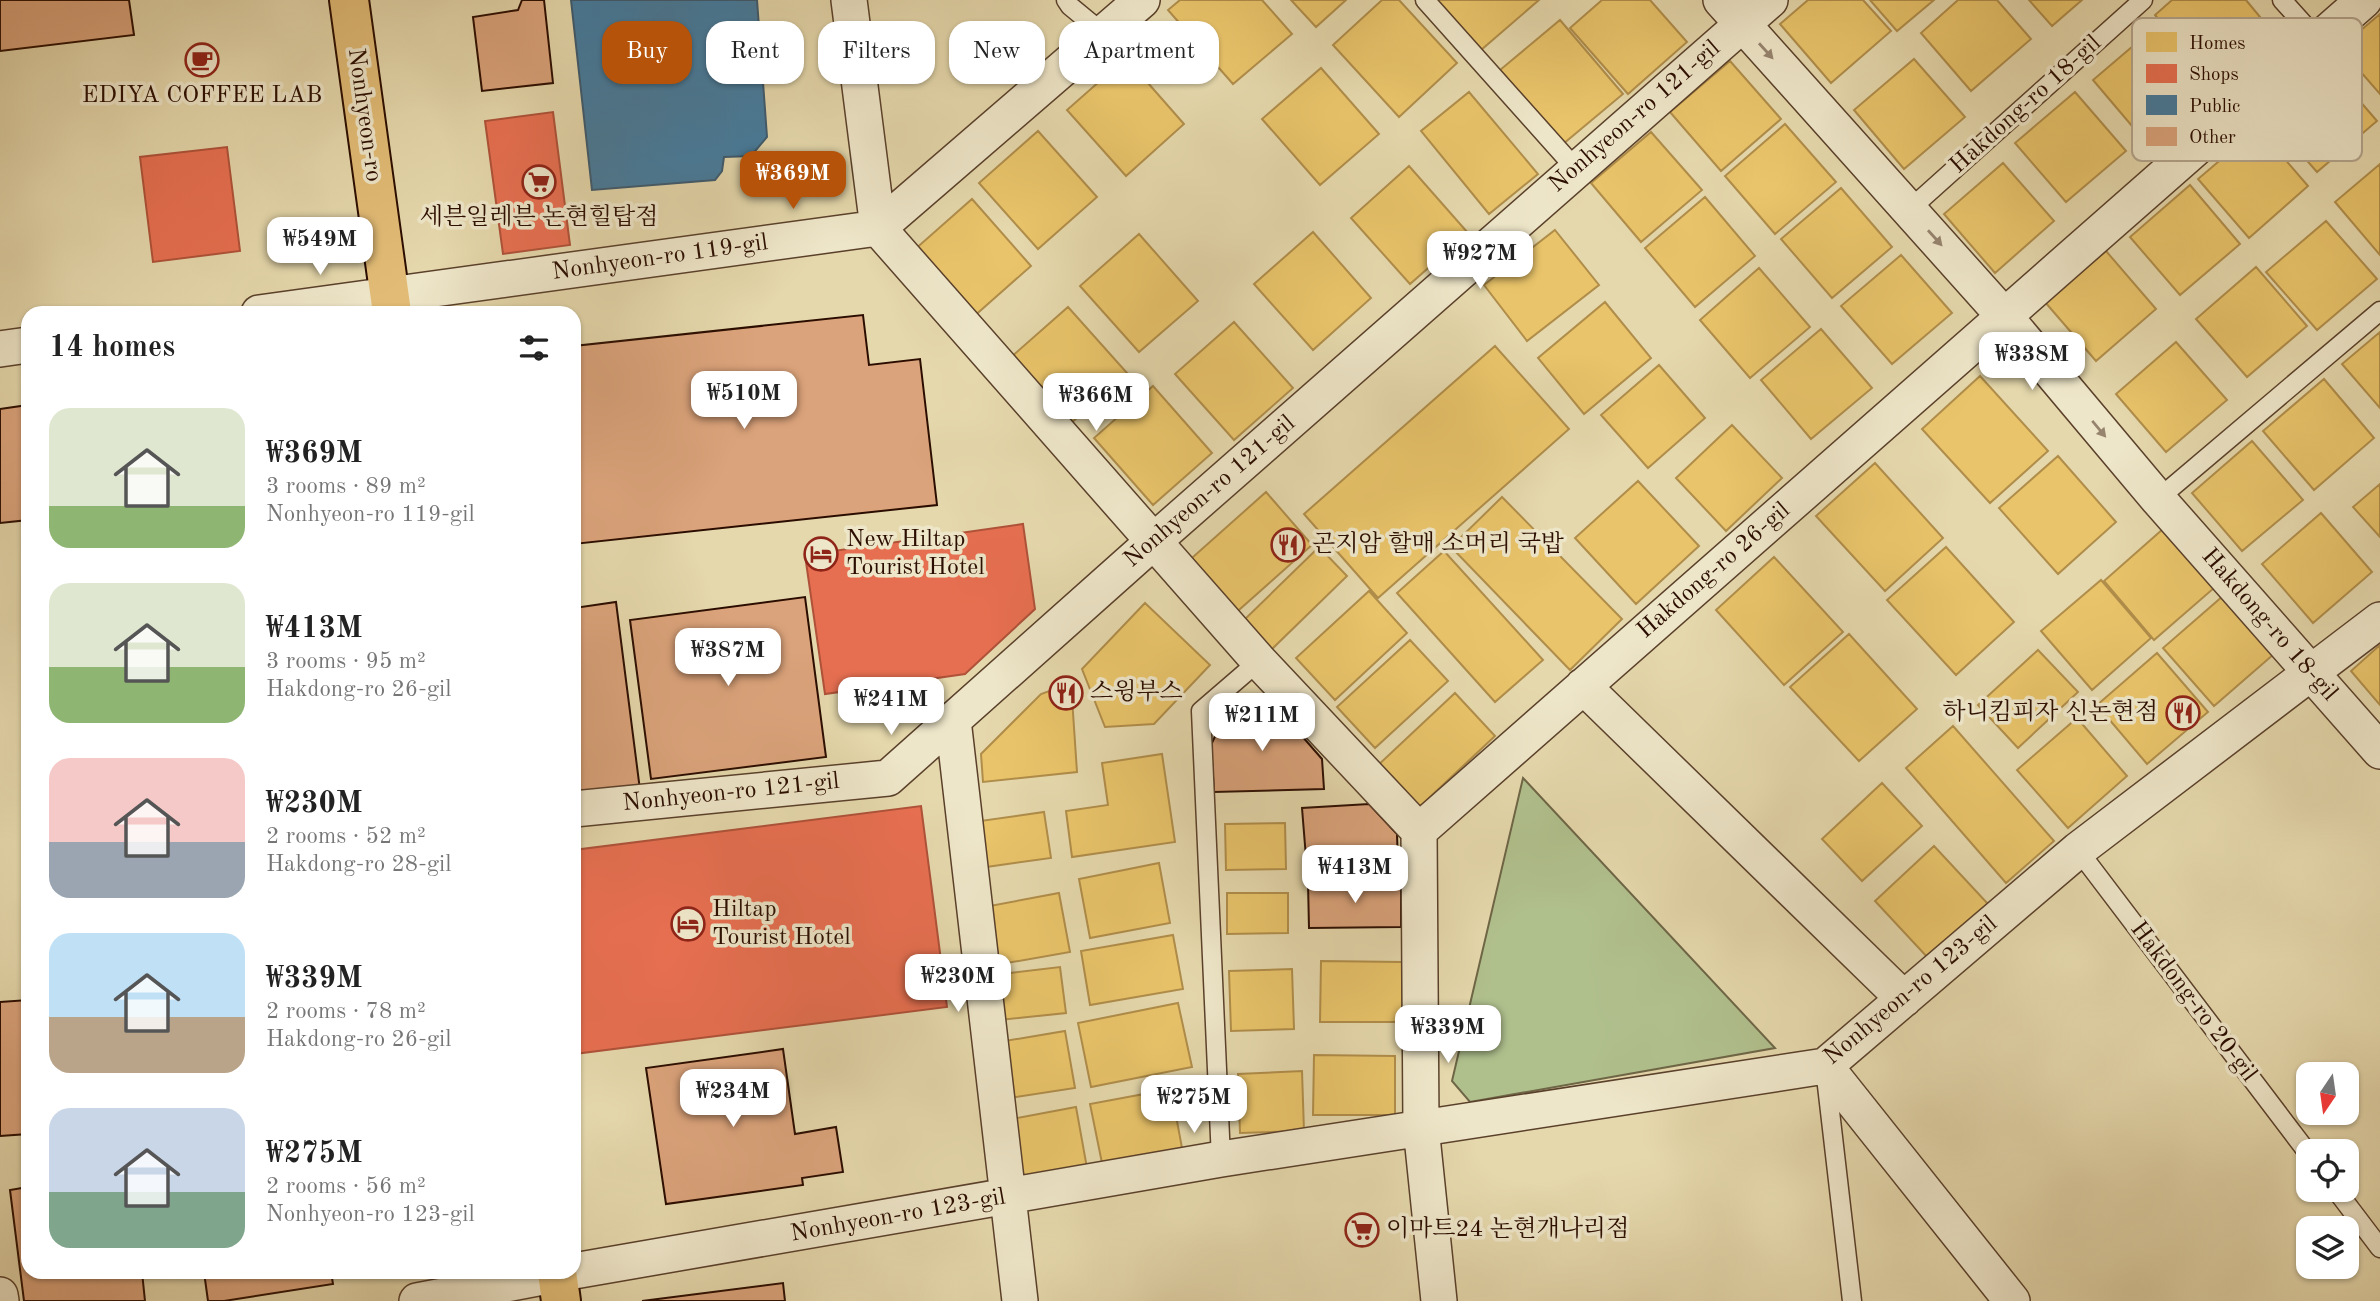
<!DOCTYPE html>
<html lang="en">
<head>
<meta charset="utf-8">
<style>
	body { margin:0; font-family:"Old Standard TT","Noto Serif KR",serif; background:#f6f6f6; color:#222; height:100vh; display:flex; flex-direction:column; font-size:26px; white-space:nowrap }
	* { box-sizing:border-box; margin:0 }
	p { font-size:23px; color:#767676 }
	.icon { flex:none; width:38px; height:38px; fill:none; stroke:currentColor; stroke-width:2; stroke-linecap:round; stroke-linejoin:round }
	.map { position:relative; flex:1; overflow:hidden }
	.panel { position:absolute; left:21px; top:306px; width:560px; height:973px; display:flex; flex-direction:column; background:#fff; border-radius:21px; box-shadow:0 2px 5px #0004 }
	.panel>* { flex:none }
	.banner { position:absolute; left:602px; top:21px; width:665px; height:63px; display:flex; gap:14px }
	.needle { width:46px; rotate:193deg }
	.controls { position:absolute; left:2296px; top:1062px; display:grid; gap:14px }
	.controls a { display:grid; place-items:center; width:63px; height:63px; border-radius:14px; background:#fff; box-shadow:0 2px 5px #0004; font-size:35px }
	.price { position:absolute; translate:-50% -60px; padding:0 16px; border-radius:14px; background:#fff; color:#222; font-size:23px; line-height:46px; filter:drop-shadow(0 2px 4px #0008) }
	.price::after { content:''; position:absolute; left:50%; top:42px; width:21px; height:16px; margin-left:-10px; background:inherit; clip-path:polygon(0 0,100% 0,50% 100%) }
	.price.current { background:#b45309; color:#fff }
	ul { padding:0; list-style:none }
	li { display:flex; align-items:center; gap:21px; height:175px; padding:0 28px }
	li span { display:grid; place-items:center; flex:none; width:196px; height:140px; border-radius:21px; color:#555 }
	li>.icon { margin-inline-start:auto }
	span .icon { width:84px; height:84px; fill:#fffc; stroke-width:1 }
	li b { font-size:30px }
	h2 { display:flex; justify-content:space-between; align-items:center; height:84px; padding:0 28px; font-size:30px }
	.chip { padding:0 24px; border-radius:21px; background:#fff; box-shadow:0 2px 5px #0004; font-size:24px; line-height:63px }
	.chip.current { background:#b45309; color:#fff }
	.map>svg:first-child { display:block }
	.green { fill:#b0c08d; stroke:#6e6646; stroke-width:2 }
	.homes { fill:#e9c46a; stroke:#b08d4a; stroke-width:2 }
	.shops { fill:#e76f51; stroke:#af5239; stroke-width:2 }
	.public { fill:#457b9d; stroke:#3d5a6e; stroke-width:2 }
	.building { fill:#dba37b; stroke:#2b0d00; stroke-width:2 }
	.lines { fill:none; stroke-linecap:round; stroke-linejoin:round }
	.lane-casing { stroke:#5a402b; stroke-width:21 }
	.street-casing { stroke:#5a402b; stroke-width:38 }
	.primary-casing { stroke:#2b0d00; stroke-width:42 }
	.lane { stroke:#eee6c9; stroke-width:18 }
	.street { stroke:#eee6c9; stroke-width:35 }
	.primary { stroke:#e2bc76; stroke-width:38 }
	.oneway { fill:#96846f }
	.labels { text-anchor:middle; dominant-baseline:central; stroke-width:7; stroke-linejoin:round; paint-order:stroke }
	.poi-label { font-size:24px; fill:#2b0d00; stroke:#eee6c9; text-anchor:start }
	.street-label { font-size:24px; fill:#2b0d00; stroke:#eee6c9 }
	.key { fill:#eee6c9; stroke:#b4a58d; stroke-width:2 }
	.key-label { font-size:19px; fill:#2b0d00 }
</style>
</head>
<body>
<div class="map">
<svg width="2380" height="1301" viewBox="0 0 2380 1301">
	<rect width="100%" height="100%" fill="#e5d8ac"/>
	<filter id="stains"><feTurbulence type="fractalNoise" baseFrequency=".00286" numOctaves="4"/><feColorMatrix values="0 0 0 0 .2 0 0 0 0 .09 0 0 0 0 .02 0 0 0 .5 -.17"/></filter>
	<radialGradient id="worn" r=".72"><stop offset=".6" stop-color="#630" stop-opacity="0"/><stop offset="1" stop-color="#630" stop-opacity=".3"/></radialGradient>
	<path class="green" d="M1523 778 1775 1048 1470 1102 1452 1081Z"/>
	<path class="homes" d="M1180 0H1262L1292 34 1233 84 1168 10Z
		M1291 0H1346L1316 27Z
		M1382 0H1399L1457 63 1399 117 1333 45Z
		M1437 0H1539L1481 50Z
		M1602 0H1650L1687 42 1628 94 1570 28Z
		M1808 0H1863L1891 31 1831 83 1780 24Z
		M1870 0H1934L1897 31Z
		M1958 0H1997L2031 39 1971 91 1921 33Z
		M2029 0H2082L2052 26Z
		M2172 0H2246L2265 23 2205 74 2155 15Z
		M2380 14V94L2340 48Z
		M1560 20 1623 94 1563 144 1500 70Z
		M2153 29 2203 87 2143 139 2093 80Z
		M1126 58 1184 124 1126 176 1067 110Z
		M1914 59 1965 117 1904 169 1854 110Z
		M1730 61 1781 119 1721 171 1670 112Z
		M2327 63 2377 121 2317 172 2266 114Z
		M1321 68 1379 134 1320 185 1262 119Z
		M1469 92 1538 174 1489 214 1421 131Z
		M2075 92 2126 151 2066 202 2015 143Z
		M1785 124 1836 182 1775 234 1725 176Z
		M2258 128 2308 186 2249 238 2198 179Z
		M1038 131 1097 197 1038 249 979 183Z
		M1651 132 1702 190 1641 242 1591 183Z
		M2003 163 2054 221 1995 273 1944 214Z
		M2380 164V255L2335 202Z
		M1409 166 1468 233 1410 284 1351 218Z
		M2190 185 2240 244 2180 295 2130 237Z
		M1841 188 1892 247 1832 298 1781 239Z
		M1705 197 1755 256 1695 307 1645 248Z
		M972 199 1031 266 972 318 913 251Z
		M2326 221 2377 279 2317 330 2266 272Z
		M1555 230 1599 285 1527 341 1484 285Z
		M1313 232 1371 298 1313 350 1254 284Z
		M1139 234 1198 301 1139 352 1080 286Z
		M2106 251 2156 309 2096 361 2045 302Z
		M1901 255 1952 313 1892 364 1841 306Z
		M2256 267 2307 326 2247 377 2196 319Z
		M1759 268 1810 327 1750 378 1700 320Z
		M1605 302 1651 358 1584 414 1538 358Z
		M1068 307 1127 373 1069 425 1010 358Z
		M1234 322 1293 388 1234 440 1175 374Z
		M1821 329 1872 388 1811 439 1761 380Z
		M2380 332V408L2342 364Z
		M2176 342 2227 400 2166 452 2116 394Z
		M1495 346 1569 429 1378 598 1304 514Z
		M1659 365 1705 418 1648 468 1601 415Z
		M1980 376 2048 451 1990 503 1922 429Z
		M2324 379 2374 438 2314 490 2263 431Z
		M1153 386 1212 453 1153 505 1094 438Z
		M1732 425 1782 478 1726 531 1676 478Z
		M2252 441 2303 500 2242 551 2192 493Z
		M2058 456 2116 522 2058 574 1999 508Z
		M1875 463 1943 538 1885 591 1816 516Z
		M1638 481 1699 546 1636 604 1575 538Z
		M2380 484V537L2353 507Z
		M1266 492 1312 545 1231 617 1184 565Z
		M1502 497 1622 619 1570 670 1451 547Z
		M2321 513 2372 572 2313 623 2262 564Z
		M2163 529 2214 588 2154 640 2104 581Z
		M1319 547 1347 576 1270 651 1242 622Z
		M1946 547 2014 622 1956 675 1887 600Z
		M1444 551 1543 660 1495 702 1397 593Z
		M1774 557 1843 632 1784 685 1716 610Z
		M2101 580 2151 638 2092 690 2041 631Z
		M1369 591 1407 633 1335 700 1296 658Z
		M2223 596 2274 654 2214 706 2163 648Z
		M1145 603 1210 665 1154 724 1105 727 1082 669Z
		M1849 634 1917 709 1859 761 1790 687Z
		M1410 640 1448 681 1375 748 1337 707Z
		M2380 645V705L2351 671Z
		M2038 650 2078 692 2018 748 1978 705Z
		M2157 653 2208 712 2147 764 2097 705Z
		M1071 683 1077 772 983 782 981 754 1041 694Z
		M1455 693 1495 736 1414 812 1374 769Z
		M2077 718 2127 776 2068 828 2017 770Z
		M1953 726 2054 841 2006 883 1906 768Z
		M1162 754 1175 842 1072 857 1066 811 1108 805 1102 763Z
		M1882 783 1922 826 1862 881 1822 839Z
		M1044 812 1051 858 979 868 973 822Z
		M1285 823 1286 869 1226 870 1225 824Z
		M1934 846 1988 904 1929 959 1875 901Z
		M1159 863 1170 923 1090 938 1079 879Z
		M1059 893 1070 952 990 966 979 908Z
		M1227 893H1288V933L1227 934Z
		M1173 935 1183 989 1090 1005 1081 951Z
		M1321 961 1402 962V1022H1320Z
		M1060 967 1066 1013 1000 1020 994 975Z
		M1292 969 1294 1029 1231 1031 1229 971Z
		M1178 1003 1192 1067 1091 1087 1078 1023Z
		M1065 1031 1075 1088 1003 1099 993 1043Z
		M1314 1055 1395 1056V1115H1313Z
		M1302 1071 1304 1131 1240 1133 1238 1074Z
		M1171 1089 1182 1148 1102 1163 1090 1104Z
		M1076 1107 1087 1168 1019 1181 1007 1120Z"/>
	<path class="shops" d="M553 112 570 245 503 254 485 121Z
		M227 147 240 251 153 262 140 157Z
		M1023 524 1035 609 965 674 825 694 805 555Z
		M921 806 947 1007 574 1054V850Z"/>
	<path class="public" d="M571 0H757L767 137 751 156 724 157 722 171 715 180 592 190Z"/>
	<path class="building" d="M0 0H129L134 35 0 51Z
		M522 0H544L553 83 482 91 473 17 518 10Z
		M863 315 869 365 920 359 937 505 574 544V346Z
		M28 405V520L0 523V409Z
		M805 597 826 757 651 779 630 620Z
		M616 602 640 790 574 799V608Z
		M1232 700 1261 704 1295 728 1322 759 1324 789 1214 792 1211 745Z
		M1369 804 1397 834 1398 864 1307 870 1302 808Z
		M1401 881V927L1309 928 1308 883Z
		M28 1000V1134L0 1136V1002Z
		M783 1049 795 1134 836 1127 843 1172 802 1178 803 1185 666 1204 646 1068Z
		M28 1187V1272H142L145 1301H24L10 1190Z
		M204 1272H331L333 1284 224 1301H208Z
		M783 1283 785 1301H642Z"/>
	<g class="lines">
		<defs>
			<path id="lane" d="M1066 0 1070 6 1104 34
				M1425 0 1576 169
				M2282 0 2318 40
				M1909 210 2143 0
				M2158 499 2380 311
				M2078 850 2308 1153
				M1826 1077 1852 1301
				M1221 1159 1201 711 1259 661
				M2336 1190 2380 1248"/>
			<path id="street" d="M849 0 878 228 1259 661 1419 831
				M1721 0 2005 317 2158 499 2380 751
				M259 313 878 228 1142 0
				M0 349 28 345
				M1583 686 1904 999
				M953 720 1020 1301
				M574 809 888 778 1154 541 1770 0
				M1825 1066 2012 1301
				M574 1271 1221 1159 1825 1066 2078 850 2380 620
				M0 1295 1 1301
				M417 1301 569 1272
				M1439 1301 1421 1127 1419 831 2364 0"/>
			<path id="primary" d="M349 0 392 313
				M557 1272 561 1301"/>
		</defs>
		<use href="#lane" class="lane-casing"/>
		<use href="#street" class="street-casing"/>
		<use href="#primary" class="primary-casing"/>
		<use href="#lane" class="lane"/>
		<use href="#street" class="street"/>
		<use href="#primary" class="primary"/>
	</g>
	<defs><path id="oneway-solid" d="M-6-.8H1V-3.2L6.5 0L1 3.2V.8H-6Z" transform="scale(1.75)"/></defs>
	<g class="oneway">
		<use href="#oneway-solid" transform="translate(1766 51) rotate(48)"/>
		<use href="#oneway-solid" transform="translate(1935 238) rotate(48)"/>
		<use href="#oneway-solid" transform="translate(2099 429) rotate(50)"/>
	</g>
	<defs>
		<symbol id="cafe-ring" viewBox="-11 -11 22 22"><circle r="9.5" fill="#eee6c9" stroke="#8f2418" stroke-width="1.5"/><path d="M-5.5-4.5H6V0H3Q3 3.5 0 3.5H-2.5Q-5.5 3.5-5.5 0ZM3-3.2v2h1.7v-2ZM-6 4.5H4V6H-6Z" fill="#8f2418"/></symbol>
		<symbol id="supermarket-ring" viewBox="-11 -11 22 22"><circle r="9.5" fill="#eee6c9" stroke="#8f2418" stroke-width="1.5"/><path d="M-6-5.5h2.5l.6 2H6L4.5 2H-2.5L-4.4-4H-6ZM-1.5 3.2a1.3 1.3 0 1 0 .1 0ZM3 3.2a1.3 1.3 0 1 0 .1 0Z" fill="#8f2418"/></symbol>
		<symbol id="restaurant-ring" viewBox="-11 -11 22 22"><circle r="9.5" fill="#eee6c9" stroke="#8f2418" stroke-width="1.5"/><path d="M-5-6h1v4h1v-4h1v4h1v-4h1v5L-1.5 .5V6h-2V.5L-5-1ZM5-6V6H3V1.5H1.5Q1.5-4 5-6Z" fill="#8f2418"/></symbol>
		<symbol id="hotel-ring" viewBox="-11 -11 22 22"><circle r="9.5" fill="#eee6c9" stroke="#8f2418" stroke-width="1.5"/><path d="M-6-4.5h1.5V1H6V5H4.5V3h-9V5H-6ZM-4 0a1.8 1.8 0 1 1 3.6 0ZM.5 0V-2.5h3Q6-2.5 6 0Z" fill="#8f2418"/></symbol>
	</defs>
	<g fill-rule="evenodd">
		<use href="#cafe-ring" x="183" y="41" width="38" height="38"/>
		<use href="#supermarket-ring" x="520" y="163" width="38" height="38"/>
		<use href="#restaurant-ring" x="1269" y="526" width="38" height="38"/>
		<use href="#hotel-ring" x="802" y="535" width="38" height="38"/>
		<use href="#restaurant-ring" x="1047" y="674" width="38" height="38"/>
		<use href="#restaurant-ring" x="2164" y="694" width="38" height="38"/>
		<use href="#hotel-ring" x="669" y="905" width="38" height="38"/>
		<use href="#supermarket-ring" x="1343" y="1211" width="38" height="38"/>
	</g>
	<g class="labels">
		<g class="poi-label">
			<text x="202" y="96" text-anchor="middle">EDIYA COFFEE LAB</text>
			<text x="539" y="218" text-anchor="middle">세븐일레븐 논현힐탑점</text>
			<text x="846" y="540">New Hiltap<tspan x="846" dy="28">Tourist Hotel</tspan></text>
			<text x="1312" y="545">곤지암 할매 소머리 국밥</text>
			<text x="1090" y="693">스윙부스</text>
			<text x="2158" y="713" text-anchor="end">하니킴피자 신논현점</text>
			<text x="712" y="910">Hiltap<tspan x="712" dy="28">Tourist Hotel</tspan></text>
			<text x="1386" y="1230">이마트24 논현개나리점</text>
		</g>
		<g class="street-label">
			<text transform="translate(2026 105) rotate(-42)">Hakdong-ro 18-gil</text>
			<text transform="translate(364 115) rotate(82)">Nonhyeon-ro</text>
			<text transform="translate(1635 117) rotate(-41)">Nonhyeon-ro 121-gil</text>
			<text transform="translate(660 258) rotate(-8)">Nonhyeon-ro 119-gil</text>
			<text transform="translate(1210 492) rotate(-41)">Nonhyeon-ro 121-gil</text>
			<text transform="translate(1714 571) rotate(-41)">Hakdong-ro 26-gil</text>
			<text transform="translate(2269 625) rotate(49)">Hakdong-ro 18-gil</text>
			<text transform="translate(731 793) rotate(-6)">Nonhyeon-ro 121-gil</text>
			<text transform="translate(1911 991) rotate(-40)">Nonhyeon-ro 123-gil</text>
			<text transform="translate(2193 1002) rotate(53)">Hakdong-ro 20-gil</text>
			<text transform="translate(898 1216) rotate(-10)">Nonhyeon-ro 123-gil</text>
		</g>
	</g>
	<rect x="2132" y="18" width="230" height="143" rx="10" class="key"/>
	<rect x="2146" y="32" width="31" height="20" fill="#e9c46a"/>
	<rect x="2146" y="64" width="31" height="19" fill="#e76f51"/>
	<rect x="2146" y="95" width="31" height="20" fill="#457b9d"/>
	<rect x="2146" y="127" width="31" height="19" fill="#dba37b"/>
	<g class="key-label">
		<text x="2189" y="49">Homes</text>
		<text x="2189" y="80">Shops</text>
		<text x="2189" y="112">Public</text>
		<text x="2189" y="143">Other</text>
	</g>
	<rect width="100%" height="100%" filter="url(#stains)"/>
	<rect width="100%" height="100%" fill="url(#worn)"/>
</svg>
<div class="controls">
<a><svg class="needle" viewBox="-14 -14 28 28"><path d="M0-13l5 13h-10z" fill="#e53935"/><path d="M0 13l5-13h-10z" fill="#767676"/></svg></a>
<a><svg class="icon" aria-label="locate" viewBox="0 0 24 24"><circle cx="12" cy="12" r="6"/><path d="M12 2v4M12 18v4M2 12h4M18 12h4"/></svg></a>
<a><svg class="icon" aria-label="layers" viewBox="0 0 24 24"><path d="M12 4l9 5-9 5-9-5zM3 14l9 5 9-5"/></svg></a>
</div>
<b class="price current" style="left:793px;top:211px">₩369M</b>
<b class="price" style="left:320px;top:277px">₩549M</b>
<b class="price" style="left:1480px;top:291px">₩927M</b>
<b class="price" style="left:2032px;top:392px">₩338M</b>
<b class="price" style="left:744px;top:431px">₩510M</b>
<b class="price" style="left:1096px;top:433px">₩366M</b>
<b class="price" style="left:728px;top:688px">₩387M</b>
<b class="price" style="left:891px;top:737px">₩241M</b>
<b class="price" style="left:1262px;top:753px">₩211M</b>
<b class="price" style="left:1355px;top:905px">₩413M</b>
<b class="price" style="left:958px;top:1014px">₩230M</b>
<b class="price" style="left:1448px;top:1065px">₩339M</b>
<b class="price" style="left:733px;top:1129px">₩234M</b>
<b class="price" style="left:1194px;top:1135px">₩275M</b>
<div class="banner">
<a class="chip current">Buy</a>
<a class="chip">Rent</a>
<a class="chip">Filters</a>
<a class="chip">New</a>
<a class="chip">Apartment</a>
</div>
<section class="panel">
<h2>14 homes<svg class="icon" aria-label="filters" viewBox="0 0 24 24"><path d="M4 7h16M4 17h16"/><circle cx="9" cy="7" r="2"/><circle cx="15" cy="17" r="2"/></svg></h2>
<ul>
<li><span style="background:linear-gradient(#dfe7d0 70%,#8fb573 0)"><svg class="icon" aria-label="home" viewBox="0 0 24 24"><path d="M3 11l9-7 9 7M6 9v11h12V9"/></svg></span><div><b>₩369M</b><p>3 rooms · 89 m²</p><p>Nonhyeon-ro 119-gil</p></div></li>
<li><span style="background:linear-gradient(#dfe7d0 60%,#8fb573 0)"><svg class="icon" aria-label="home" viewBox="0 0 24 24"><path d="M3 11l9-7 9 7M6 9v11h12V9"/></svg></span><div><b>₩413M</b><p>3 rooms · 95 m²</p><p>Hakdong-ro 26-gil</p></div></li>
<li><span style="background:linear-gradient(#f6c9c9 60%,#9aa5b1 0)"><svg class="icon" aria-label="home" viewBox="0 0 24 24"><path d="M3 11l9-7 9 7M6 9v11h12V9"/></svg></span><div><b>₩230M</b><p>2 rooms · 52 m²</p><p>Hakdong-ro 28-gil</p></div></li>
<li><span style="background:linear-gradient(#bfe0f5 60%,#b9a48a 0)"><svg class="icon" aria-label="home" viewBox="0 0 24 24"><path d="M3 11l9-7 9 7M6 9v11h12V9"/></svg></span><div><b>₩339M</b><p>2 rooms · 78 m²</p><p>Hakdong-ro 26-gil</p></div></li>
<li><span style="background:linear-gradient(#c9d6e8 60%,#7fa58c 0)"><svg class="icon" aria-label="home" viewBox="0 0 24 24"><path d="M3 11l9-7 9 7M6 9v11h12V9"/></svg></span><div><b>₩275M</b><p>2 rooms · 56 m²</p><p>Nonhyeon-ro 123-gil</p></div></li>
</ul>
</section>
</div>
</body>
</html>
